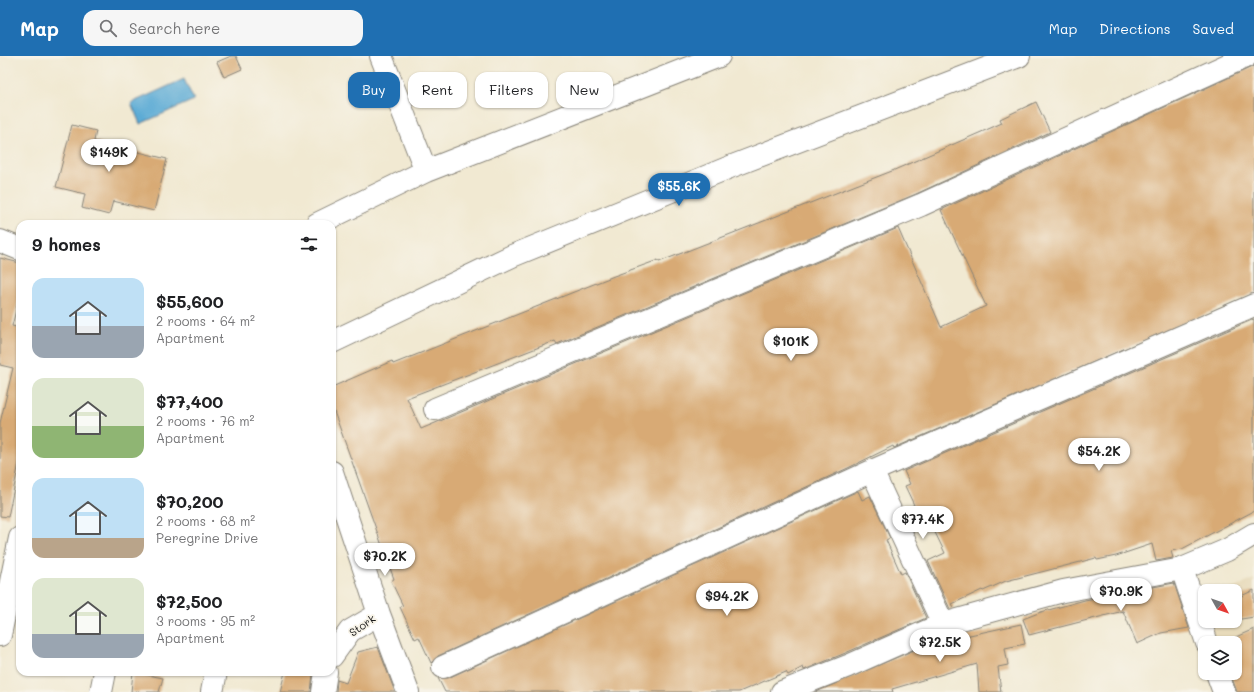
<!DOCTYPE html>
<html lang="en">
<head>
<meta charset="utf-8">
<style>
	body { margin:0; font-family:Mali,sans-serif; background:#f6f6f6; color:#202124; height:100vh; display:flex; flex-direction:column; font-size:15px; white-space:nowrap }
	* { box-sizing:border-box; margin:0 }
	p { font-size:13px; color:#757577 }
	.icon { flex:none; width:22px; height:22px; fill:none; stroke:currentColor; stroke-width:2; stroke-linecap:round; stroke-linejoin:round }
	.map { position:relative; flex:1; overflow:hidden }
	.sheet { position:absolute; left:16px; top:164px; width:320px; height:456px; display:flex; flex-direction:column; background:#fff; border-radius:12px; box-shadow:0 1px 3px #0004 }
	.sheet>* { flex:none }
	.top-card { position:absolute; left:348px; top:16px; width:380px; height:36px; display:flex; gap:8px }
	.needle { width:26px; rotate:130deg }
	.controls { position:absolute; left:1198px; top:528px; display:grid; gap:8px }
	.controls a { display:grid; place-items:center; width:44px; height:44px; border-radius:8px; background:#fff; box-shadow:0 1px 3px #0004; font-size:20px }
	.price { position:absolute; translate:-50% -34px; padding:0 9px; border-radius:14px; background:#fff; color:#222; font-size:13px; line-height:26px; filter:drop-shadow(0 1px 2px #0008) }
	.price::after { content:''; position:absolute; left:50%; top:24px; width:12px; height:9px; margin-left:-6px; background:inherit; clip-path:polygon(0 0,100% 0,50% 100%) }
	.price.on { background:#1f6fb2; color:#fff }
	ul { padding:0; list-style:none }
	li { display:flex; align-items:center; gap:12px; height:100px; padding:0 16px }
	li span { display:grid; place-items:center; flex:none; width:112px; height:80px; border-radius:12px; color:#555 }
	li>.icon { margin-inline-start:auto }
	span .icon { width:48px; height:48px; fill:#fffc; stroke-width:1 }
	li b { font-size:17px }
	h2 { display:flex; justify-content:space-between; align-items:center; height:48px; padding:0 16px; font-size:17px }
	.pill { padding:0 14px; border-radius:12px; background:#fff; box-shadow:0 1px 3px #0004; font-size:14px; line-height:36px }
	.pill.on { background:#1f6fb2; color:#fff }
	header { display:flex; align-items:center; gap:24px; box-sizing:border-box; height:56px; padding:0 20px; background:#1f6fb2; color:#fff }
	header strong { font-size:19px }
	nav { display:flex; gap:22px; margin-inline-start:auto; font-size:14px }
	.search { width:280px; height:36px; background:#f6f6f6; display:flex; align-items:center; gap:10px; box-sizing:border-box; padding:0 14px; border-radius:12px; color:#757577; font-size:15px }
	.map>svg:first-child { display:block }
	.built { fill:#e7daba }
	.water { fill:#5babd5; stroke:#3c6478 }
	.building { fill:#d8aa74 }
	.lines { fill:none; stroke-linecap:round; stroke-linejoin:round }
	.minor-casing { stroke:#868277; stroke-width:24 }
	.minor { stroke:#fff; stroke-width:22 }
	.labels { text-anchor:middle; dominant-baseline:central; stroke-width:3.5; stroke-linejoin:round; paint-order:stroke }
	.street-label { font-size:11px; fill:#1c1c1c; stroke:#f7f3e8 }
</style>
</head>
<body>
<header>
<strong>Map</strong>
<div class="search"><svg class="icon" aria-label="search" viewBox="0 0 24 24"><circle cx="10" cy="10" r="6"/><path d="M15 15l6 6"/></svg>Search here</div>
<nav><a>Map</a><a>Directions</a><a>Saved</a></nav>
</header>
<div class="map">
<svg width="1254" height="636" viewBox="0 0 1254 636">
	<rect width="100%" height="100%" fill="#f7f3e8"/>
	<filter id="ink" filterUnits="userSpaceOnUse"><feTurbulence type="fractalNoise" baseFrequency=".025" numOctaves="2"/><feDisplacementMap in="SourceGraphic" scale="8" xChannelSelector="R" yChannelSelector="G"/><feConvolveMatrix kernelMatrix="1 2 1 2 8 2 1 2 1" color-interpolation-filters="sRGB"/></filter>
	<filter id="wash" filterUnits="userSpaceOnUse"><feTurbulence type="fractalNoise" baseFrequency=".012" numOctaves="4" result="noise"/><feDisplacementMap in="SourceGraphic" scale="16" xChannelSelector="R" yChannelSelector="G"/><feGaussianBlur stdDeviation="0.9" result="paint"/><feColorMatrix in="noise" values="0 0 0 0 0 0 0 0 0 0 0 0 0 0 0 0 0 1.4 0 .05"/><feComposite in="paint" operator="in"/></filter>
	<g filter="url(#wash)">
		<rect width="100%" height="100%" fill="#f1e9d2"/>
		<path class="built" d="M1254 523V636H1230L1224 617H1235V587H1213L1205 565H1235V535H1228Z"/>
		<path class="water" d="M184 23 194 44 140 68 131 47Z"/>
		<g id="blocks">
			<path class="building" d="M231 0H236L242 13 224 21 217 6Z
				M1254 10V237L894 392 893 390 848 412 438 600 431 607 419 581 415 583 400 551 403 550 391 525 394 523 332 350V331L392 305 393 308 614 220 658 204 659 206 892 115 1002 67 1000 63 1036 46 1050 76 916 138 557 288 555 285 407 342 421 373 898 172 941 271 986 250 941 154Z
				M72 69 96 75 94 85 167 103 154 155 113 145 109 159 82 152 85 138 56 131Z
				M0 202 20 207V238L12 270 20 272V402L8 461 0 460V367L13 312 0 309Z
				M1254 263V455L1182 493 1171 495 1173 502 1156 505 1152 488 1116 500 1097 504 1096 502 1006 525 983 535 982 534 952 548 954 551 950 553 928 505 945 497 930 466 924 469 923 467 912 472 904 454 914 449 905 430 910 428 904 415Z
				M858 435 862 444 870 440 890 482 886 484 901 518 905 516 926 562 843 598 804 614 803 611 788 619 786 616 739 636H445L438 622H448Z
				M1174 527 1189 572 1161 577 1137 588 1123 555 1029 579 1023 563 1041 556 1085 544Z
				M1254 534V561L1235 564V543Z
				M1021 568 1025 588 1005 592 1008 609 998 611 1001 636H979L977 608 892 633 893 636H816L928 588Z
				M1254 573V636H1237L1230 617H1235V587H1222Z
				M378 591 395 636H336L337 624 346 627 358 596Z
				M133 616 163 622 159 636H131Z
				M285 616 313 618 311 636H280Z"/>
		</g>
	</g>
	<g filter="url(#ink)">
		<use href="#blocks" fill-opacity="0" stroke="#868277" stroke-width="1"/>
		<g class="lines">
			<defs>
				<path id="minor" d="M381 0 426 115
					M317 168 426 115 719 0
					M0 185 20 193
					M332 286 512 200 730 111 1019 0
					M435 353 921 149 1247 0
					M872 415 943 568
					M332 416 379 558 408 636
					M1182 513 1207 587
					M0 579 20 482
					M332 600 350 575 379 558
					M443 611 872 415 1254 249
					M1217 617 1224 636
					M101 636 105 616
					M212 636 216 616
					M323 636 326 616
					M782 636 848 610 943 568 1063 535 1182 513 1227 494 1254 478"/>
			</defs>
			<use href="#minor" class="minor-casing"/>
			<use href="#minor" class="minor"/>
		</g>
	</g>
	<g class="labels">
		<g class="street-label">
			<text transform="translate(362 569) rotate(-35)">Stork</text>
		</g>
	</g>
</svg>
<div class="controls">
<a><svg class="needle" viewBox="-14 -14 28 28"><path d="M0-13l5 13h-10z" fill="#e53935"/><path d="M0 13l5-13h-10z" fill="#757577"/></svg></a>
<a><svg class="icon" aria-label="layers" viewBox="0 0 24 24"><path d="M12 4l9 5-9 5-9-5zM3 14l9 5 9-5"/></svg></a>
</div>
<b class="price" style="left:109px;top:117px">$149K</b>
<b class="price on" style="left:679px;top:151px">$55.6K</b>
<b class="price" style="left:791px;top:306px">$101K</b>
<b class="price" style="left:1099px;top:416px">$54.2K</b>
<b class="price" style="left:923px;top:484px">$77.4K</b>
<b class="price" style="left:385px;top:521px">$70.2K</b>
<b class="price" style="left:1121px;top:556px">$70.9K</b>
<b class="price" style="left:727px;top:561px">$94.2K</b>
<b class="price" style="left:940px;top:607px">$72.5K</b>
<div class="top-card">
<a class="pill on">Buy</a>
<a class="pill">Rent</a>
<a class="pill">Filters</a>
<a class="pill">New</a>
</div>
<section class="sheet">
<h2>9 homes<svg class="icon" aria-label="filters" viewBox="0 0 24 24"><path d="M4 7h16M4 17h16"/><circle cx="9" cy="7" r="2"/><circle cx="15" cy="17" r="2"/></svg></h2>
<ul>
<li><span style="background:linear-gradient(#bfe0f5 60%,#9aa5b1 0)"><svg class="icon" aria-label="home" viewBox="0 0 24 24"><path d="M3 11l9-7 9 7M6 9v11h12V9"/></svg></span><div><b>$55,600</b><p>2 rooms · 64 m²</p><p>Apartment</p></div></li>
<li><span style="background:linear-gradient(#dfe7d0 60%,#8fb573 0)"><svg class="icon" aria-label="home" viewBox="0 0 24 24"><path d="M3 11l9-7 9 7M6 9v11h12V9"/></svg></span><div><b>$77,400</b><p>2 rooms · 76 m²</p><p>Apartment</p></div></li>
<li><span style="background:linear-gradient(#bfe0f5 75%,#b9a48a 0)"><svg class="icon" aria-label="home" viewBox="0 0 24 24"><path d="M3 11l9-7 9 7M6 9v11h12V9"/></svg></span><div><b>$70,200</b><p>2 rooms · 68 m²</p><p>Peregrine Drive</p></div></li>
<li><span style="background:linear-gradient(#dfe7d0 70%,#9aa5b1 0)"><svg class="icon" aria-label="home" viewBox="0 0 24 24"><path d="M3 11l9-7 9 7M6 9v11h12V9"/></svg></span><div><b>$72,500</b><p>3 rooms · 95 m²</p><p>Apartment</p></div></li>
</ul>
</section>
</div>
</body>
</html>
